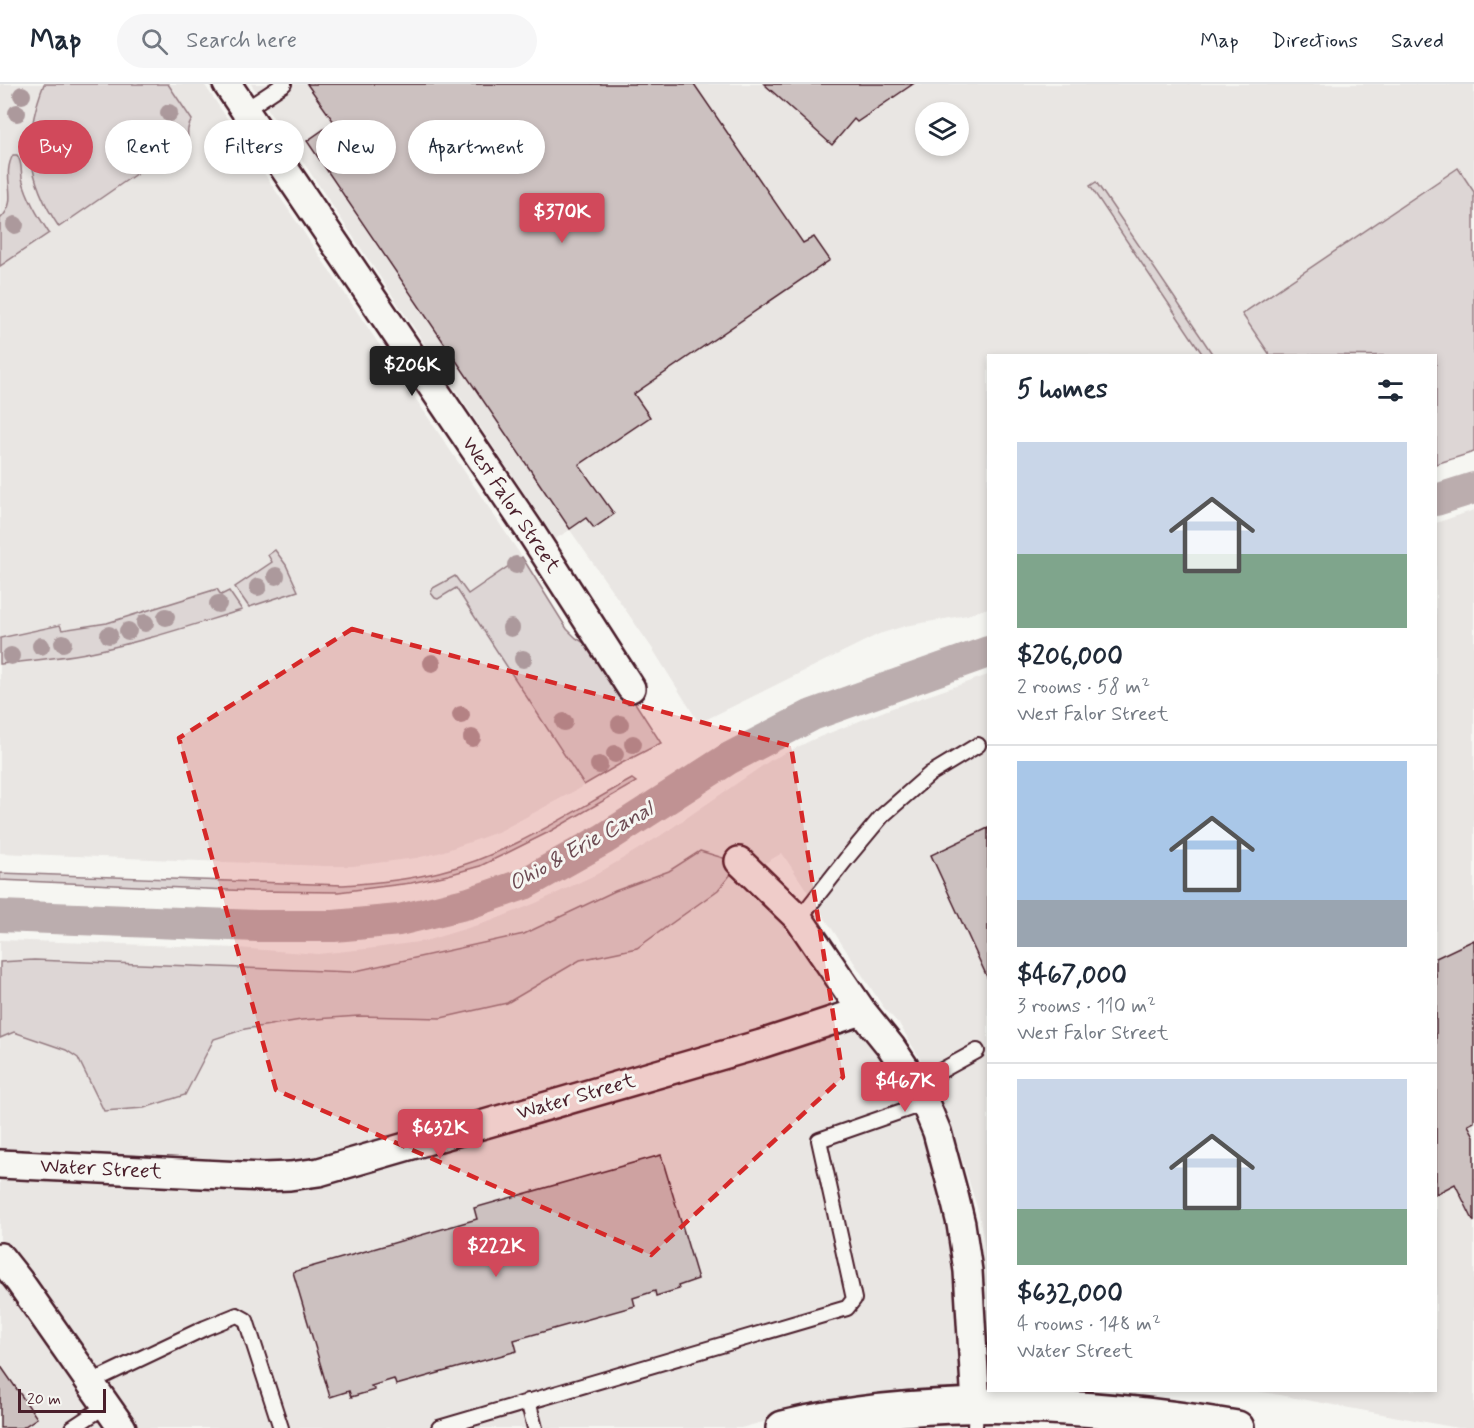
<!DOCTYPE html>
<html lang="en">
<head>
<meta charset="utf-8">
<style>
	body { margin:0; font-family:Mynerve,sans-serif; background:#f6f6f7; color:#1f2937; height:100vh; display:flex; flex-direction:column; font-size:22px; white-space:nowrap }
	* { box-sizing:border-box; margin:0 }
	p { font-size:20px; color:#747a83 }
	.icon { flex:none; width:33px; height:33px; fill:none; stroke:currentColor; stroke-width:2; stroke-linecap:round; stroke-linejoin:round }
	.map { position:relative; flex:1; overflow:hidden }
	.panel { position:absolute; left:987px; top:270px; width:450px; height:1038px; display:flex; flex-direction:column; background:#fff; border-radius:0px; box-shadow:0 3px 9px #0003 }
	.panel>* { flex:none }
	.banner { position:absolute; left:18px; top:36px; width:570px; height:54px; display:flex; gap:12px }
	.buttons { position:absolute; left:915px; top:18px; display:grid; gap:12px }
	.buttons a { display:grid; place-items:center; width:54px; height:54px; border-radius:50%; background:#fff; box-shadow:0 3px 9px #0003; font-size:30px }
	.scale { position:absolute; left:18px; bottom:15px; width:88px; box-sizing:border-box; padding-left:6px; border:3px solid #4a1f2b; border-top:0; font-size:16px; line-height:21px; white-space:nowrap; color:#4a1f2b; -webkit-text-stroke:4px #f6f6f2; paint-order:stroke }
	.price { position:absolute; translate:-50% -51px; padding:0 14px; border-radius:6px; background:#d1495b; color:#fff; font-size:20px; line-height:39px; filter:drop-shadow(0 2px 3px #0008) }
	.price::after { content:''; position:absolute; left:50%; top:36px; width:18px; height:14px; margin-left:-9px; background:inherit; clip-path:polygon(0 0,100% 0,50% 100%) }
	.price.active { background:#222; color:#fff }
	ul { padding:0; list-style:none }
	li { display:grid; align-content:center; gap:12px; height:318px; padding:0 30px }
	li+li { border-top:2px solid #e0e1e3 }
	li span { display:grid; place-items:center; height:186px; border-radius:0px; color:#555 }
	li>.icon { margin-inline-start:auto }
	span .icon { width:108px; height:108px; fill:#fffc; stroke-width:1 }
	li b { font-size:26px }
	h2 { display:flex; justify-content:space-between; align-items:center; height:72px; padding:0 30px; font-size:26px }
	.pill { padding:0 21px; border-radius:27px; background:#fff; box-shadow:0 3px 9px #0003; font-size:21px; line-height:54px }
	.pill.active { background:#d1495b; color:#fff }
	header { display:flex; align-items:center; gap:36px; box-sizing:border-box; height:84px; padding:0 30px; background:#fff; border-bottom:2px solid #e0e1e3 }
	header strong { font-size:28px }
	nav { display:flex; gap:33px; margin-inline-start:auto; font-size:21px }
	.search { width:420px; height:54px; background:#f6f6f7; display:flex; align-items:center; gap:15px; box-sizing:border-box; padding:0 21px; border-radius:33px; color:#747a83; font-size:22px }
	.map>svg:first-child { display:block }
	.built { fill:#e9e6e3; fill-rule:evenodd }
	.green { fill:#ddd6d5; stroke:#947a80; stroke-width:1.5 }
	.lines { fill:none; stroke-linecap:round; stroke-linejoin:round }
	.canal { stroke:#bbadae; stroke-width:32 }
	.building { fill:#ccc1c0; stroke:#4a1f2b; stroke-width:1.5 }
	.service-casing { stroke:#4a1f2b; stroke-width:18 }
	.minor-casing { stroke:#4a1f2b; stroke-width:32 }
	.secondary-casing { stroke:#4a1f2b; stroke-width:38 }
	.service { stroke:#f6f6f2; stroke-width:14 }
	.minor { stroke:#f6f6f2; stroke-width:27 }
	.secondary { stroke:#f6f6f2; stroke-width:33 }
	.tree { fill:#ac999c }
	.marked { fill:#d62828; fill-opacity:0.2; stroke:#d62828; stroke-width:4.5; stroke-dasharray:12 8; stroke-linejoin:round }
	.labels { text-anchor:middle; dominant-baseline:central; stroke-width:6; stroke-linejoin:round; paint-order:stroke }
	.street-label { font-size:21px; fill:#4a1f2b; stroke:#f6f6f2 }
	.water-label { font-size:22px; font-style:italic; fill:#6c4a52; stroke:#f6f6f2 }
</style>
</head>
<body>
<header>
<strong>Map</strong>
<div class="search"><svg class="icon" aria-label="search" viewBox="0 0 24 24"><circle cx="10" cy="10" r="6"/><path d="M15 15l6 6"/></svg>Search here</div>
<nav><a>Map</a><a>Directions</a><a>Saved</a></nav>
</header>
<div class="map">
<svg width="1474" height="1344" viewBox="0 0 1474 1344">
	<rect width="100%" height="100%" fill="#f6f6f2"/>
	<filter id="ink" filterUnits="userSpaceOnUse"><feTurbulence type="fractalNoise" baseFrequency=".0167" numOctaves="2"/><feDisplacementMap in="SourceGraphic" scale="12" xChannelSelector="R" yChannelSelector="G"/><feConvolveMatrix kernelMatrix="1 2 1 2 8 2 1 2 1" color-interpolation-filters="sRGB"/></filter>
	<g filter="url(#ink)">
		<path class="built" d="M0 0H204L522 473 567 545 576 554 594 565 661 659 620 680 578 705 500 747 476 756 438 769 416 774 353 782H325L0 769Z
			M251 0H1474V368L1436 380V272H988V524L967 531 905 542 879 550 699 639 652 564 570 446 555 455ZM926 28H958V62H926Z
			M1474 426V1344H1458L1257 1307 1436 1306V439Z
			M988 591V1183L979 1130 957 1059 937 1004 900 941 884 924 782 769 744 792 836 911 834 923 858 938 906 999 947 1110 960 1177 965 1311 856 1323 759 1339 741 1344H0V856L238 864 318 870 375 864 425 857 491 837 536 819 597 790 660 752 771 676 812 656 892 624Z"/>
		<path class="green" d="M44 0H168L192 36C188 41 187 47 188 54L59 143C26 94 23 54 44 0Z
			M13 71H17C22 77 21 86 22 94 27 114 38 132 49 149L0 182V135C21 116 0 94 13 71Z
			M1458 84 1474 108V368L1436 380V272L1270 271 1242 230Z
			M1096 98 1203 256 1213 271H1203L1090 102Z
			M275 466 286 481 298 507 249 523 235 503 272 478 268 471Z
			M522 473 567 545 576 554 586 560 603 569 661 659 620 680 584 701 456 504 438 515 435 514 431 509 433 504 455 492 468 510Z
			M217 505 221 511 229 507 242 526C192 541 142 558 91 568 61 574 30 577 0 580V554L60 541 62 546 107 539Z
			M632 695 636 698 549 748 507 769 480 782 448 791 411 799 338 808 252 807 0 796V789L343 801C375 799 407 796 439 788 509 771 570 729 632 695Z
			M700 767 730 776 732 789 718 806 637 864 580 876 507 919 441 934 359 932 301 936 245 945 214 955 185 1011 144 1024 104 1027 78 974 66 966 14 948 0 954V878L34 876 351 888 524 850 615 807 669 787Z"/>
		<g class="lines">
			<path class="canal" d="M1436 416 1474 404
				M0 832 257 842H334L399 836 469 819 524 800 604 755 728 675 812 631 988 568"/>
		</g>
		<path class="building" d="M307 0H694L803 159 814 153 830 176 634 310 650 333 579 381 614 430 594 444 586 434 570 445 529 384 307 57 334 38Z
			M764 0H913L857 38 854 35 832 61Z
			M988 744V895L931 771Z
			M1474 856V1038L1468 1041 1474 1052V1138L1455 1100 1436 1110V874Z
			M661 1071 698 1195 678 1202 679 1205 656 1212 655 1207 633 1214 635 1222 514 1256 517 1267 396 1301 394 1295 371 1302 375 1306 351 1313 349 1307 330 1313 293 1188 477 1135 474 1124Z
			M0 1281 37 1334 22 1344H0Z"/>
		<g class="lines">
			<defs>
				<path id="service" d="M245 26 284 0
					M799 835 847 774 882 732 930 690 978 661
					M915 1001 977 967
					M91 1298 205 1244 237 1231 246 1236 281 1344
					M528 1317 535 1344
					M72 1344 107 1321
					M439 1344 847 1224 854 1215 819 1056 925 1019
					M975 1344 976 1321"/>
				<path id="minor" d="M227 0 530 447 631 604
					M739 777 799 835 862 927 891 963 907 987 925 1019 937 1048 954 1111 961 1140 968 1187 976 1321
					M0 1080 263 1093 290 1092 319 1088 761 960 862 927
					M0 1173 19 1197 122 1344"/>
				<path id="secondary" d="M783 1344C930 1309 1089 1319 1237 1344"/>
			</defs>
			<use href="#service" class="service-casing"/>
			<use href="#minor" class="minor-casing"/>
			<use href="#secondary" class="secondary-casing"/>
			<use href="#service" class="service"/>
			<use href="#minor" class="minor"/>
			<use href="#secondary" class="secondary"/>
		</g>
		<g class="tree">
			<circle cx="22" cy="11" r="9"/>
			<circle cx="17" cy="29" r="9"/>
			<circle cx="169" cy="29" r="9"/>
			<circle cx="159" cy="52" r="9"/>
			<circle cx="15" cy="141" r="9"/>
			<circle cx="516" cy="481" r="9"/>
			<circle cx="276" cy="492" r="9"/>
			<circle cx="258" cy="503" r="9"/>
			<circle cx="218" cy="520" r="9"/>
			<circle cx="166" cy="533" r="9"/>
			<circle cx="145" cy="539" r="9"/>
			<circle cx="511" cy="544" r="9"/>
			<circle cx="128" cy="547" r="9"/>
			<circle cx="109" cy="551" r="9"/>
			<circle cx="63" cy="559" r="9"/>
			<circle cx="41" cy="562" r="9"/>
			<circle cx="11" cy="572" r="9"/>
			<circle cx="523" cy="575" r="9"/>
			<circle cx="432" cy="579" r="9"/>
			<circle cx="461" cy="631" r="9"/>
			<circle cx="564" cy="638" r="9"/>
			<circle cx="620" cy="640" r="9"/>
			<circle cx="472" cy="654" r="9"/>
			<circle cx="633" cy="660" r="9"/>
			<circle cx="615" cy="670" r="9"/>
			<circle cx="599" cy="681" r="9"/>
		</g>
	</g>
	<path class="marked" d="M352 545 791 662 843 993 651 1171 276 1006 179 654Z"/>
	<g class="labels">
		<g class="street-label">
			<text transform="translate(511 421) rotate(56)">West Falor Street</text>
			<text transform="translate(576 1013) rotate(-16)">Water Street</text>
			<text transform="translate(101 1085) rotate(3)">Water Street</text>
		</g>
		<g class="water-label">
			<text transform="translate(581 763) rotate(-29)">Ohio &amp; Erie Canal</text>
		</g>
	</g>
</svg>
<div class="buttons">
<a><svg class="icon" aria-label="layers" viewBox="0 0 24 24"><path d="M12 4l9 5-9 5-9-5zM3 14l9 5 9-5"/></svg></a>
</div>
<div class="scale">20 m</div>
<b class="price" style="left:562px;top:160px">$370K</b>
<b class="price active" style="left:412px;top:313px">$206K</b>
<b class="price" style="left:905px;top:1029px">$467K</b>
<b class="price" style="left:440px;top:1076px">$632K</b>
<b class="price" style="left:496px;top:1194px">$222K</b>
<div class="banner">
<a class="pill active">Buy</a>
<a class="pill">Rent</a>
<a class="pill">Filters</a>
<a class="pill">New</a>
<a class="pill">Apartment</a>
</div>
<section class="panel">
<h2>5 homes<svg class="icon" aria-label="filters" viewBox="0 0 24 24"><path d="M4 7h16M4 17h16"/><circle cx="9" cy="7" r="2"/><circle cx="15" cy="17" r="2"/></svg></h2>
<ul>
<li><span style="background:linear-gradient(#c9d6e8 60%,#7fa58c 0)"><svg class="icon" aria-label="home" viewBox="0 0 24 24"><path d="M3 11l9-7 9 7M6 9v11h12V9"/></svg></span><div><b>$206,000</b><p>2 rooms · 58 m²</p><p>West Falor Street</p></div></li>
<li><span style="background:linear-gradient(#a9c7e8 75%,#9aa5b1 0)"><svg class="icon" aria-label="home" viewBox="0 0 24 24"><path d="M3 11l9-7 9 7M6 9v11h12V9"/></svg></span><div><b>$467,000</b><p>3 rooms · 110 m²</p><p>West Falor Street</p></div></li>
<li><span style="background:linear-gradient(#c9d6e8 70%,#7fa58c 0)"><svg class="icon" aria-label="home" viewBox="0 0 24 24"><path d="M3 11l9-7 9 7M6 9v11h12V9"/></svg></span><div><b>$632,000</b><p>4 rooms · 148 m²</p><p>Water Street</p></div></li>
</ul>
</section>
</div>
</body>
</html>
